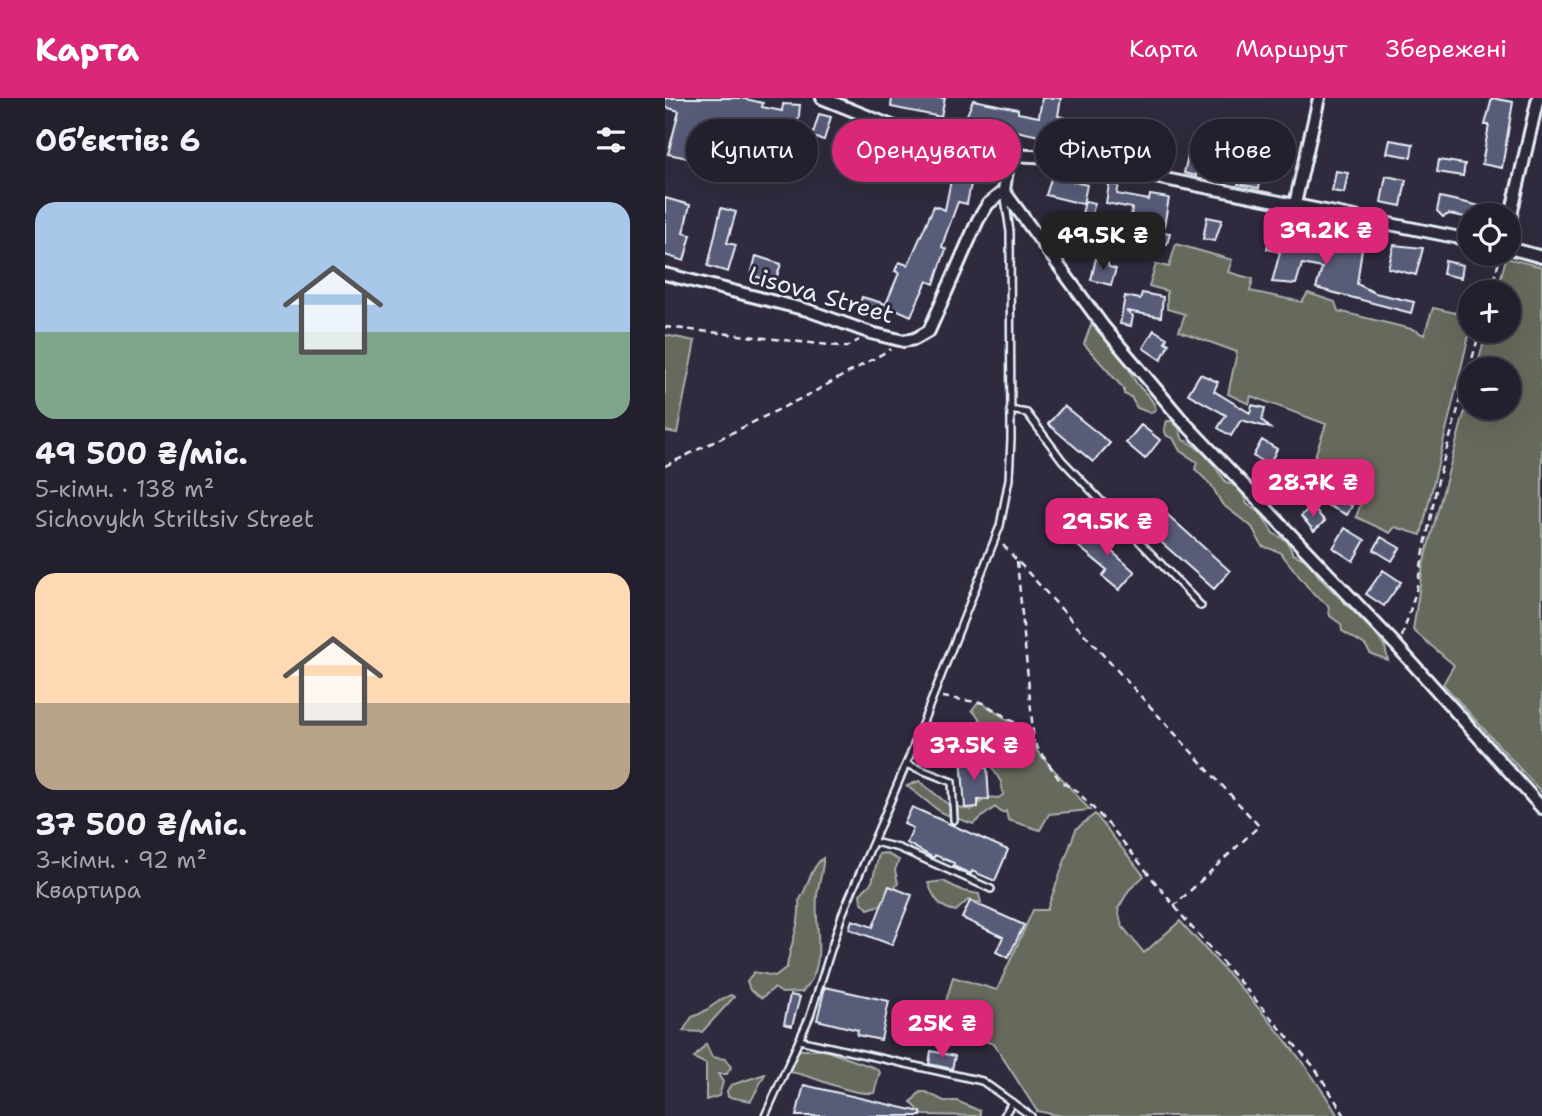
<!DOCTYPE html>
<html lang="uk">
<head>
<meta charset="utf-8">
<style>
	body { margin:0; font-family:"Shantell Sans",sans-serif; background:#2b2836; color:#f1f3f6; height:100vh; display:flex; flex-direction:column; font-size:26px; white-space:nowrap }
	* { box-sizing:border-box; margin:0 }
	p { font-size:23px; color:#a3a3aa }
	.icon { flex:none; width:38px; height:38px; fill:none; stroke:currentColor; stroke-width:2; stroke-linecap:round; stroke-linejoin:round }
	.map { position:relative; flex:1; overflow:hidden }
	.sheet { display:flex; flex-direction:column; background:#23202e; width:665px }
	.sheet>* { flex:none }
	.guide { position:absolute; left:21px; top:21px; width:665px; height:63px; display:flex; gap:14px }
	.fabs { position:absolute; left:793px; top:105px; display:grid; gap:14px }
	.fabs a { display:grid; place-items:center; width:63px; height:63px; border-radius:50%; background:#23202e; box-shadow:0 7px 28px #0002,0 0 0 2px #403e4a; font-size:35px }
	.price { position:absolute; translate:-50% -60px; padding:0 16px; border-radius:14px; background:#db2777; color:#fff; font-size:23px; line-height:46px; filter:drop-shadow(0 2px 4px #0008) }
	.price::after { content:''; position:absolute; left:50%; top:42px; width:21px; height:16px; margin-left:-10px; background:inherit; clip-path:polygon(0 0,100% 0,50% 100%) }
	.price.current { background:#222; color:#fff }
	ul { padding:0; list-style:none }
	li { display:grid; align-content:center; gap:14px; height:371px; padding:0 35px }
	li span { display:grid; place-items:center; height:217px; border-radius:21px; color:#555 }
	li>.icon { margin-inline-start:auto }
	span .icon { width:126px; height:126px; fill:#fffc; stroke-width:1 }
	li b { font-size:30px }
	h2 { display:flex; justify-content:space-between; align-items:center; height:84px; padding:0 35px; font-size:30px }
	.tag { padding:0 24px; border-radius:32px; background:#23202e; box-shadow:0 7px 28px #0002,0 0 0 2px #403e4a; font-size:24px; line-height:63px }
	.tag.current { background:#db2777; color:#fff }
	header { display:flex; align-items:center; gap:42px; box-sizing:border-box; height:98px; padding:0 35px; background:#db2777; color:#fff }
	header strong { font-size:33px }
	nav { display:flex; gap:38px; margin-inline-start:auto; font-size:24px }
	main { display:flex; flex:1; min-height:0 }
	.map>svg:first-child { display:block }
	.green { fill:#666a5c; stroke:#a7aeaa; stroke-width:2 }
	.building { fill:#595c79; stroke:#e8f1f8; stroke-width:2 }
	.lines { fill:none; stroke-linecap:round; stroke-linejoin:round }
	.lane-casing { stroke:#e8f1f8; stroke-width:10 }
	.street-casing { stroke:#e8f1f8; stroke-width:16 }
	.path { stroke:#e8f1f8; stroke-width:2.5; stroke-dasharray:7 5; stroke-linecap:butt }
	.lane { stroke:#2f2a3d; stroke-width:5 }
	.street { stroke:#2f2a3d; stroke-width:10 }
	.labels { text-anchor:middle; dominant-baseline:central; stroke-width:6; stroke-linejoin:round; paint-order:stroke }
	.street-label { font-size:24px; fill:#e8f1f8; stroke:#2f2a3d }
</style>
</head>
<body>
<header>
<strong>Карта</strong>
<nav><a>Карта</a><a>Маршрут</a><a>Збережені</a></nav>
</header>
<main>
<section class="sheet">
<h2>Об’єктів: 6<svg class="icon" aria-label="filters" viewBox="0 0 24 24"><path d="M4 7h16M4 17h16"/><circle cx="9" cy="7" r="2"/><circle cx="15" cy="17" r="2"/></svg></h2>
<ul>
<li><span style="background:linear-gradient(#a9c7e8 60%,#7fa58c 0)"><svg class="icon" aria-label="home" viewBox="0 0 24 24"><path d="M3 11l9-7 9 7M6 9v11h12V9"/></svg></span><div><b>49 500 ₴/міс.</b><p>5-кімн. · 138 m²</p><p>Sichovykh Striltsiv Street</p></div></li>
<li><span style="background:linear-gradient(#ffd9b3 60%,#b9a48a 0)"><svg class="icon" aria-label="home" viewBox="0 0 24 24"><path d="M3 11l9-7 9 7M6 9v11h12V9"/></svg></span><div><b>37 500 ₴/міс.</b><p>3-кімн. · 92 m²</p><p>Квартира</p></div></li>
</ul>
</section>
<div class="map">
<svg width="877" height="1018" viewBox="0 0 877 1018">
	<rect width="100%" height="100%" fill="#2f2a3d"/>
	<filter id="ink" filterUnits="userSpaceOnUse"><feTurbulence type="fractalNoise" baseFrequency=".0143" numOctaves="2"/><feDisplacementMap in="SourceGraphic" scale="14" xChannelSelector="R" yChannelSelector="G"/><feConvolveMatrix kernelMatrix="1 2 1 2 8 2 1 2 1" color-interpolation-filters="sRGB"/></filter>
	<g filter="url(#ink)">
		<path class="green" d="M511 146 567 162 563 174 588 181 585 193 637 204 643 195 670 204 673 213 750 232 759 237 768 210 805 218V233L756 437 730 429 725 435 691 419 705 381 650 358 661 326 586 298 584 306 563 296 572 254 514 233 520 216 502 211V193L484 188 491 166 504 169Z
			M841 160 877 169V695L778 586 789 567 748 532 758 467 805 294V310H844V271H811L822 233H844V194H832Z
			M426 227C444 231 462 267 469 281 474 292 488 298 491 311L486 315 472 310 466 299 459 296V291L419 246Z
			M0 237 30 243 12 335 0 333Z
			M502 323H507L514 330 518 342C537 348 550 369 561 384L575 390 582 406 597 417 608 435 622 443 628 456 642 462 656 481 708 533 720 549 723 562 706 556 700 547 677 533 676 526 665 518 663 507 649 497 615 454 597 448 587 429 557 406 547 388 530 371 532 364 515 353 508 340 502 338 499 332Z
			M314 603 347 625 425 712 384 716 375 732 343 722 341 713 337 715 330 709 308 726 277 715 242 688 254 683 284 707 306 712 322 699 333 700 338 697 336 684 310 642 315 621 307 612Z
			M430 716 479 778 464 792 453 811 457 828 479 855 515 823C571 886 631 945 673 1018H397L372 1013 329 946 274 928 288 879 332 892 368 812H382L411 731Z
			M220 755 234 762 230 772 233 785 219 806 203 811 196 803 195 796 207 784 214 756Z
			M158 760C159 772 153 785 152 798 149 830 164 869 137 894L117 895 109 890 97 900 85 892 82 883 89 874 110 878 122 869C125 846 136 826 134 803 143 790 145 770 158 760Z
			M278 783 298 793 314 796 316 805 303 802 291 813C274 810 269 800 263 785Z
			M66 897 69 899 37 934 18 933 27 919C44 914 52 901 66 897Z
			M41 946 47 959 60 961 66 969 62 976H53L58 984 54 998 41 1002V966L29 960Z
			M133 952H159L210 970 215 974 209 995C181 997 153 978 125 974L121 968V961Z
			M100 976 86 1003 63 999 62 993 66 987Z
			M255 994H261L279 1003H292L315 1013V1018L258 1017 246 1004Z"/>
		<path class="building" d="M0 0H76L98 5 97 9 117 13 118 6 135 7 131 48 90 39 91 31 53 25 50 40 34 36 30 54 25 53 23 60 3 56 14 13 0 9Z
			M227 0H280L276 19 226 9Z
			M377 0H396L393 18 418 24 416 32 442 38 445 25 465 30 462 43 458 42 456 51 431 45 430 50 300 22 308 2 353 11V15L374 19Z
			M827 0 848 4 837 70 817 66 824 27H820Z
			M154 16 166 19 159 42 147 39Z
			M485 32 502 36 497 60 479 55Z
			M190 34 229 49 222 67 182 48Z
			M725 42 748 46 746 59 722 55Z
			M524 53 536 56 531 78 519 75Z
			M774 62 800 66 798 78 772 74Z
			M577 65 598 70 594 90 573 86Z
			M288 72 308 76 302 106 293 104 280 139 277 149 281 151 269 186 262 183 246 218 222 207 217 220 193 211 197 199 221 206 234 175 230 173 234 164 243 167 269 108 280 112Z
			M671 73 683 75 679 95 667 93Z
			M387 78 422 87 418 106 381 97Z
			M721 78 741 82 736 108 716 104Z
			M444 86 454 87 452 96 484 102 485 97 504 100 498 134 505 135 502 146 476 138 480 120 466 118 467 110 441 105Z
			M775 99 820 109 818 117H805V120L784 116 778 119 772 113Z
			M0 100 25 107 18 135 26 137 19 163 0 157Z
			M420 103 430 105 424 127 429 129 424 150 410 146Z
			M56 110 71 114 62 145 71 147 63 174 43 168Z
			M542 119 557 122 550 143 538 141Z
			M635 125 647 127 645 142 683 152 684 148 697 151 692 186 710 195 749 204 746 215 651 190 657 170 637 166 631 186 607 184 615 154 602 151 605 133 632 138Z
			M729 147 758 150 751 177 723 170Z
			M91 158 116 166 110 184 86 177Z
			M431 160 442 163 444 169 451 171 446 187 426 182Z
			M780 163 798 167 796 180 778 176Z
			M477 195 498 199 496 219 461 213 468 218 466 228 455 226 460 198 475 201Z
			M489 232 502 240 500 244 504 246 496 262 478 250Z
			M535 276 553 284 549 293 585 315 587 307 600 310 597 322 605 330 576 322 566 338 553 330 561 317 523 296Z
			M399 308 445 345 428 364 383 326Z
			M476 327 495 342 480 361 461 345Z
			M597 342 612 351 604 367 588 358Z
			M662 394 687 408 682 417 652 402Z
			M646 408 660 423 649 433 636 418Z
			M495 410 565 473 549 491 479 429Z
			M429 429 448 444 443 450 470 474 454 492 437 478 442 472 413 448Z
			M680 430 700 442 688 463 668 450Z
			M716 439 735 450 727 463 709 452Z
			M718 472 736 484 719 508 701 496Z
			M306 657 307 665 314 664V670H322L324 701 313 702V709L300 710 296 659Z
			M247 709 343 752 330 783 307 773 306 776 288 768 289 765 270 757 269 760 242 745 248 730 239 726Z
			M224 788 247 797 227 847 184 831 187 822 208 829Z
			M305 803 359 827 343 860 331 854 338 839 297 820Z
			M160 889 224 903 216 942 192 937 193 932 152 922Z
			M125 897 135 899 127 928 119 926Z
			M266 953 290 958 287 971 264 966Z
			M139 987 256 1014V1018H131Z"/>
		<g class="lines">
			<defs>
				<path id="lane" d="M345 312 362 315 397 362 536 508
					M241 666 287 684 289 722
					M209 744 234 750 326 791
					M134 942 317 983 366 1018
					M100 1018 145 918 177 817 245 657 335 428 344 381 346 341 345 134 340 100
					M339 1018 347 1004"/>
				<path id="street" d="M157 0 259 41 320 56 390 59 805 142
					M344 57 339 93 438 228 516 321 731 547 877 710
					M630 106 654 0
					M844 126 873 0
					M844 150 877 159
					M0 176 142 212 206 235 239 243 250 241 264 233 313 122 323 106 339 93"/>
			</defs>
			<use href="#lane" class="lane-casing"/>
			<use href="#street" class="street-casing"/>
			<path class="path" d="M825 194 836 157
				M0 229 182 249 194 242
				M0 368 147 295 226 251
				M338 447 594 728 509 808
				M352 463 369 644
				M737 539 751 493 773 382 815 233
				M277 599 319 605 349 624 370 646 396 684 411 692 446 729 523 825 650 970 680 1018"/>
			<use href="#lane" class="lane"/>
			<use href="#street" class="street"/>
		</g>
	</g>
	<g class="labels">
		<g class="street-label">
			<text transform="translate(156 197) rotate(16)">Lisova Street</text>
		</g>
	</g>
</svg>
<div class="fabs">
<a><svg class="icon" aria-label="locate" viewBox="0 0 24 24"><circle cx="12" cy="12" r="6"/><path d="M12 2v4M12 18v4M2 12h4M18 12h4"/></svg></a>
<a>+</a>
<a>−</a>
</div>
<b class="price" style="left:661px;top:169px">39.2K ₴</b>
<b class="price current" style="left:438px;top:174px">49.5K ₴</b>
<b class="price" style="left:648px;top:421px">28.7K ₴</b>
<b class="price" style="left:442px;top:460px">29.5K ₴</b>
<b class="price" style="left:309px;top:684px">37.5K ₴</b>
<b class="price" style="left:277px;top:962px">25K ₴</b>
<div class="guide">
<a class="tag">Купити</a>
<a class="tag current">Орендувати</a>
<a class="tag">Фільтри</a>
<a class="tag">Нове</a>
</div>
</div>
</main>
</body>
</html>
